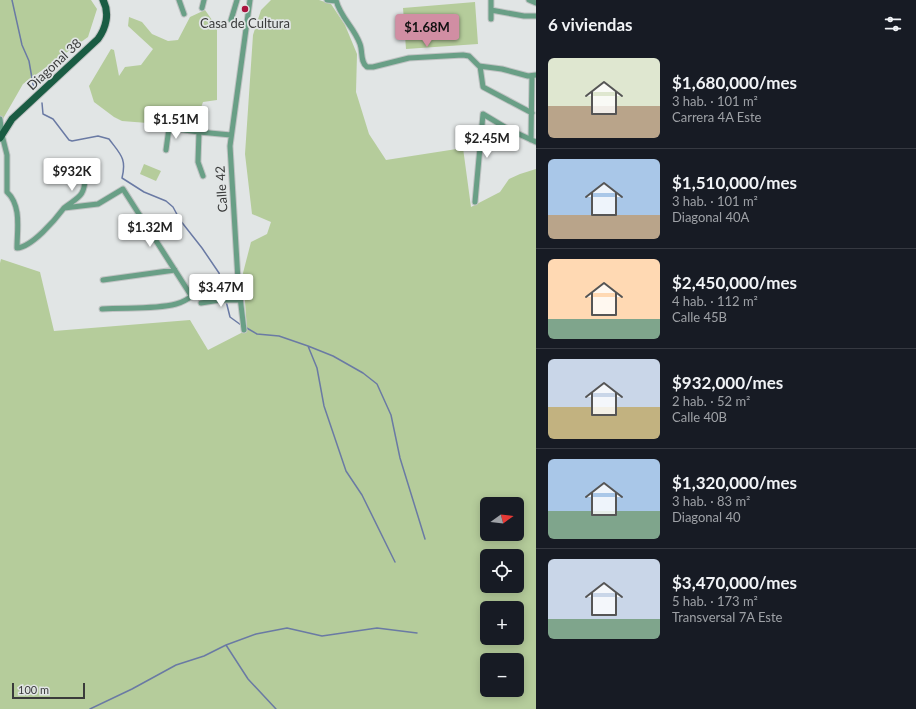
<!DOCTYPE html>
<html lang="es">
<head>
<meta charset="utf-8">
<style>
	body { margin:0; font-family:Lato,sans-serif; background:#242831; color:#f1f3f6; height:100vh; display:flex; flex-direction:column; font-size:15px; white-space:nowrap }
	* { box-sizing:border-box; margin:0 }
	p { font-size:13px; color:#9ea1a6 }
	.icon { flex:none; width:22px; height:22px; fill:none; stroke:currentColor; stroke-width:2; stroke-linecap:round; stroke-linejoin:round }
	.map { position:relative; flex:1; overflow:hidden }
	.drawer { display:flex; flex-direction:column; background:#171b24; width:380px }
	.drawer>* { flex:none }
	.needle { width:26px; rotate:75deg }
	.buttons { position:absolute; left:480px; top:497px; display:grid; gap:8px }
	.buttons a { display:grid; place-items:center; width:44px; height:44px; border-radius:6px; background:#171b24; box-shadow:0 2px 10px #0003; font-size:20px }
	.scale { position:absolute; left:12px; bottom:10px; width:73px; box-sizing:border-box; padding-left:4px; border:2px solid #3a3b3b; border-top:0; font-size:11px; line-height:14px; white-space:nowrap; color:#3a3b3b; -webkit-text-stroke:3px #e1e5e5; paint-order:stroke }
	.price { position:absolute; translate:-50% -34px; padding:0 9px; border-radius:4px; background:#fff; color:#222; font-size:13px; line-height:26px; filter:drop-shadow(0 1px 2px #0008) }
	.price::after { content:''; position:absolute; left:50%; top:24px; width:12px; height:9px; margin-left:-6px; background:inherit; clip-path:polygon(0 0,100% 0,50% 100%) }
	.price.on { background:#d18ea3; color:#111 }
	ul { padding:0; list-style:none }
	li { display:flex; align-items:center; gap:12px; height:100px; padding:0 12px }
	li+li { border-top:1px solid #363941 }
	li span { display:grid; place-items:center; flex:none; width:112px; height:80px; border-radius:6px; color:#555 }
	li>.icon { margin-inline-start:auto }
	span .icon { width:48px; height:48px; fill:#fffc; stroke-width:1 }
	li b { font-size:17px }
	h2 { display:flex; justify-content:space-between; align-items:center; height:48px; padding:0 12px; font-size:17px }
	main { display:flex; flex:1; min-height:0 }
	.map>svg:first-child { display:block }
	.green { fill:#b5cc9b; fill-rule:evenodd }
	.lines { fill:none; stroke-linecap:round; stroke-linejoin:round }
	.stream { stroke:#6a7aa4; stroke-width:1.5 }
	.minor-casing { stroke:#c0c3c3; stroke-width:7 }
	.major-casing { stroke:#c0c3c3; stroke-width:9 }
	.minor { stroke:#699f86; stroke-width:5 }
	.major { stroke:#1a5c43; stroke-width:7 }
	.poi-dot { fill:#aa133e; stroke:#e1e5e5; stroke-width:1.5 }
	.labels { text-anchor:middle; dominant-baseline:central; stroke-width:3.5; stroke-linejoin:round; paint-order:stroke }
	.poi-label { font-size:13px; fill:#3a3b3b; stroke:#e1e5e5 }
	.street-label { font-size:13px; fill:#3a3b3b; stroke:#e1e5e5 }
</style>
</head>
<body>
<main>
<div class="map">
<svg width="536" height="709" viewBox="0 0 536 709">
	<rect width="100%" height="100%" fill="#e1e5e5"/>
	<path class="green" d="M0 0H91L97 9 88 37 23 84 0 124Z
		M271 0H319L331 4 345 25 357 54 356 92 369 134 386 160 463 148 471 207 500 192 509 179 520 174 536 169V709H0V263L1 259 40 272 54 331 190 320 208 350 247 330 243 273 251 242 267 234 271 222 252 214 245 154 253 35 261 10ZM487 504H517V534H487ZM487 556H517V586H487ZM487 608H517V638H487ZM487 660H517V690H487Z
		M475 2 478 44 406 49 403 8Z
		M205 10 217 27V100L203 102 198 116 172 114 160 124 122 121 114 117 94 102 89 86 111 49 114 50 119 76 125 67 141 65 153 49 128 26 129 17 142 22 152 34 168 41 178 40 190 17Z
		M144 164 161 171 156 181 140 174Z"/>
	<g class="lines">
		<path class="stream" d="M12 0 22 45 29 61 34 90
			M42 103 43 114 53 119 69 140 72 141 98 136 109 139C120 154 127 158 122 178L144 192 166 201 173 207 180 220 202 248 219 273 230 317 241 325
			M245 327 257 334 279 336 308 346 317 368 324 406 346 471 362 495 395 562
			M308 346 333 356 363 373 377 384 391 415 400 458 425 539
			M226 645 248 679 276 709
			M90 709 132 689 176 665 204 656 226 645 256 634 287 628 322 636 377 628 417 633"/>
		<defs>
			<path id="minor" d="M179 0 184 14
				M327 0 336 1
				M336 0C340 17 354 27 360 44 363 52 360 62 367 67H373L409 58 463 55 469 56 479 66 502 69 528 76 536 75
				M491 0V19
				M529 0 536 3
				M202 8 204 0
				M491 10 524 16H536
				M231 20 237 0
				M480 66 483 87 532 113
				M0 119 2 135 7 155V192C22 206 17 230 17 248 32 247 55 220 64 208L98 204 123 189 192 297
				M199 132 198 162 203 176
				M531 140 532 76
				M166 150 169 128 199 132 231 135
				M475 202 483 114 508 129 536 142
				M64 208C78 197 85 197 85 177
				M103 280 175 270
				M201 303 220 300H240
				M102 309C126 307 152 310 176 304 190 301 200 288 213 283 220 280 230 280 238 280
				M244 330 238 280 230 146 250 0"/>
			<path id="major" d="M0 138 12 119 98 39C106 28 110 13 103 0"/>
		</defs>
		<use href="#minor" class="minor-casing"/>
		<use href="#major" class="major-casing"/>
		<use href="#minor" class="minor"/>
		<use href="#major" class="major"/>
	</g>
	<circle class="poi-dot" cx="245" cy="9" r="4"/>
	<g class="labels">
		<g class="poi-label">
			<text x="245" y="23">Casa de Cultura</text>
		</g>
		<g class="street-label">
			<text transform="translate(54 64) rotate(-43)">Diagonal 38</text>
			<text transform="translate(221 189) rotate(-94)">Calle 42</text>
		</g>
	</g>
</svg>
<div class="buttons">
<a><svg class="needle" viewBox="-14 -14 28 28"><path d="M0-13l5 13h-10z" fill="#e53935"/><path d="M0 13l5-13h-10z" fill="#9ea1a6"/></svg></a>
<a><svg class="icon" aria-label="locate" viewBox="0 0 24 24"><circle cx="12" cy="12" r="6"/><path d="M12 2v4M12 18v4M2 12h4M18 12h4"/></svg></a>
<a>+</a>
<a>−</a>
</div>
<div class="scale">100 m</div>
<b class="price on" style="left:427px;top:48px">$1.68M</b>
<b class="price" style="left:176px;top:140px">$1.51M</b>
<b class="price" style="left:487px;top:159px">$2.45M</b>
<b class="price" style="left:72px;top:192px">$932K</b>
<b class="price" style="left:150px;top:248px">$1.32M</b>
<b class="price" style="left:221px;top:308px">$3.47M</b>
</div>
<section class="drawer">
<h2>6 viviendas<svg class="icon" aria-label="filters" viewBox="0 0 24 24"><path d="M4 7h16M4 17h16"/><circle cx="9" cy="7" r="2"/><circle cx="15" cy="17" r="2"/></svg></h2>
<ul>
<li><span style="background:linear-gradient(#dfe7d0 60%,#b9a48a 0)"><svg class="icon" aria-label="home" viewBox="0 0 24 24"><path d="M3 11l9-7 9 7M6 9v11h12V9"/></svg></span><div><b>$1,680,000/mes</b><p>3 hab. · 101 m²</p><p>Carrera 4A Este</p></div></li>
<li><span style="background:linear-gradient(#a9c7e8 70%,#b9a48a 0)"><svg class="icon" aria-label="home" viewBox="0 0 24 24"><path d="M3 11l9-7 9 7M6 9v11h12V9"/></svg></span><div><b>$1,510,000/mes</b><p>3 hab. · 101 m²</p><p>Diagonal 40A</p></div></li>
<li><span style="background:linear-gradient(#ffd9b3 75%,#7fa58c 0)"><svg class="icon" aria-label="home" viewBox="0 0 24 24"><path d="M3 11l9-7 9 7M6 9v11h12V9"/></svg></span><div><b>$2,450,000/mes</b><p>4 hab. · 112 m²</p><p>Calle 45B</p></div></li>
<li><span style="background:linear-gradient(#c9d6e8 60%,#c2b280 0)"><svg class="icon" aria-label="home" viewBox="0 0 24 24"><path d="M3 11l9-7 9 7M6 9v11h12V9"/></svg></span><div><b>$932,000/mes</b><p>2 hab. · 52 m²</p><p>Calle 40B</p></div></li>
<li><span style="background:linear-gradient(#a9c7e8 65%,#7fa58c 0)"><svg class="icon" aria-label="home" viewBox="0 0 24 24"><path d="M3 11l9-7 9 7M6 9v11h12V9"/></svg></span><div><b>$1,320,000/mes</b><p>3 hab. · 83 m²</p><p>Diagonal 40</p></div></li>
<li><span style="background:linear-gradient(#c9d6e8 75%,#7fa58c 0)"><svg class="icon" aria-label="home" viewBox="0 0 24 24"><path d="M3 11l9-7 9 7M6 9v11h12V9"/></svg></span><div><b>$3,470,000/mes</b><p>5 hab. · 173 m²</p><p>Transversal 7A Este</p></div></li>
</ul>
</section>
</main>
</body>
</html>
